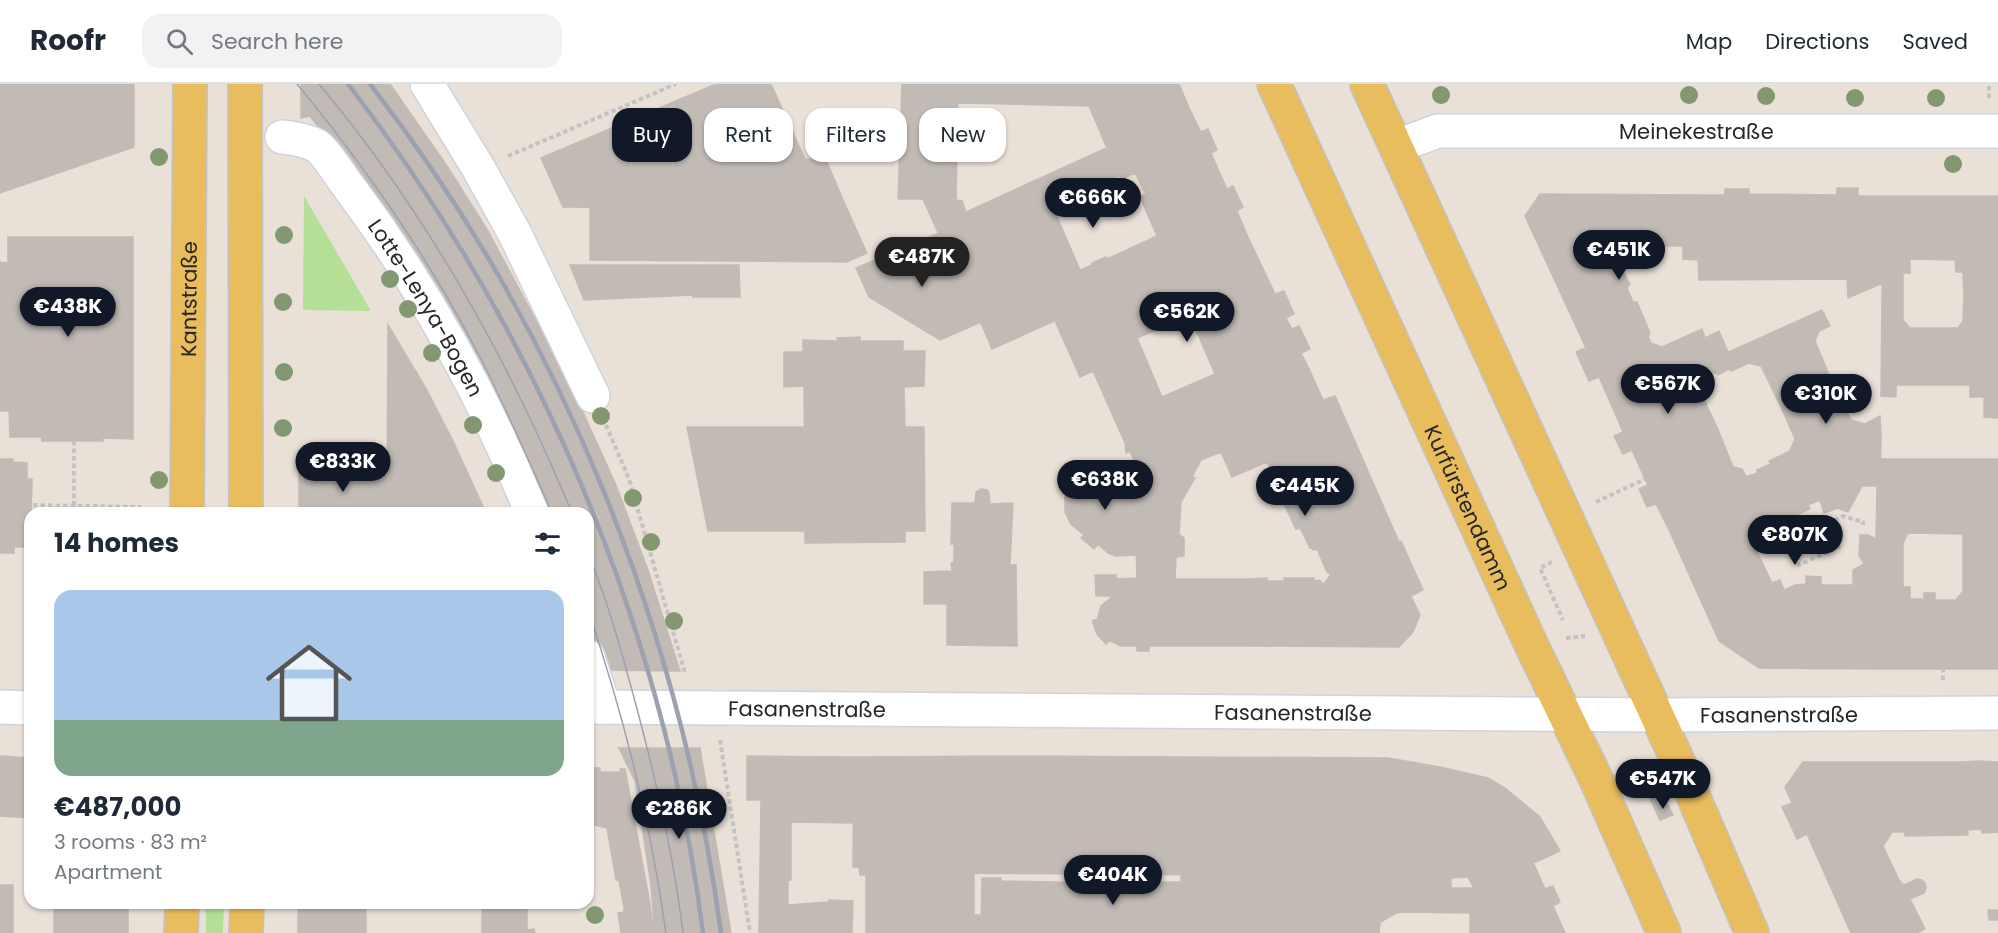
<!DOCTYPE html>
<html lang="en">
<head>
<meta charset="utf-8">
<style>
	body { margin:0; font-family:Poppins,sans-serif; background:#f2f2f3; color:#1f2937; height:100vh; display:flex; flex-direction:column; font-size:22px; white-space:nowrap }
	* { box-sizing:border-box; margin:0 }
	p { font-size:20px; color:#747a83 }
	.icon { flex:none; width:33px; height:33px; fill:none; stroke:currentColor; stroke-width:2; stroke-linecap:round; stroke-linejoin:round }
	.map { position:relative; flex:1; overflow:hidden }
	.panel { position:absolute; left:24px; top:423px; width:570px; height:402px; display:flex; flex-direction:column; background:#fff; border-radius:18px; box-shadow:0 2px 4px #0004 }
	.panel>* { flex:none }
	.hud { position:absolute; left:612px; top:24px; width:570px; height:54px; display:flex; gap:12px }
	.price { position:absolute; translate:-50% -51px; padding:0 14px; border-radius:21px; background:#111827; color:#fff; font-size:20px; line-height:39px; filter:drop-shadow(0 2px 3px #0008) }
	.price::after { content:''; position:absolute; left:50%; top:36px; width:18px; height:14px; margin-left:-9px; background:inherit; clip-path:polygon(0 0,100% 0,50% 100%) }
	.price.selected { background:#222; color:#fff }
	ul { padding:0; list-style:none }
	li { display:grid; align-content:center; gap:12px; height:318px; padding:0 30px }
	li+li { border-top:2px solid #e0e1e3 }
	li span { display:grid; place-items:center; height:186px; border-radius:18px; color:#555 }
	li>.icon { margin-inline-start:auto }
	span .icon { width:108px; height:108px; fill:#fffc; stroke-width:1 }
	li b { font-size:26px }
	h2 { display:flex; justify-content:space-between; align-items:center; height:72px; padding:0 30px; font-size:26px }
	.pill { padding:0 21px; border-radius:18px; background:#fff; box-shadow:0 2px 4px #0004; font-size:21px; line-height:54px }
	.pill.selected { background:#111827; color:#fff }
	header { display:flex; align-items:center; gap:36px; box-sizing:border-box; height:84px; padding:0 30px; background:#fff; border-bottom:2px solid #e0e1e3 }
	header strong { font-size:28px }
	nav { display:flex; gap:33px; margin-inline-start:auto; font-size:21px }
	.search { width:420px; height:54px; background:#f2f2f3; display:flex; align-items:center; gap:15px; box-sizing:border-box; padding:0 21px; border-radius:18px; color:#747a83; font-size:22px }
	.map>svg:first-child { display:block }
	.green { fill:#b5de96 }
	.building { fill:#c1bab5; stroke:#c4bcb3; stroke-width:1.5; fill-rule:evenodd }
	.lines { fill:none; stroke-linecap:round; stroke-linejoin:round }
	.minor-casing { stroke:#ced3df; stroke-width:36 }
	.major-casing { stroke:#c3c3c3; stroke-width:36 }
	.path { stroke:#c3c3c3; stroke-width:4; stroke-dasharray:4.5 3; stroke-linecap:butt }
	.minor { stroke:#fff; stroke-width:33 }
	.major { stroke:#e9bc5d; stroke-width:33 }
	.tram { stroke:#9ca1b0; stroke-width:1.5 }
	.rail { stroke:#9ca1b0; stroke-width:4.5 }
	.tree { fill:#839871 }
	.labels { text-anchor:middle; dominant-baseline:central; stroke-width:6; stroke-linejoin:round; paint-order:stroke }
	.street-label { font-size:21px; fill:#272727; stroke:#fff }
</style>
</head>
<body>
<header>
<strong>Roofr</strong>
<div class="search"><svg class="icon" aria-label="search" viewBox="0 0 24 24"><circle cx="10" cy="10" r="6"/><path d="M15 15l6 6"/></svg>Search here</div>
<nav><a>Map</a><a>Directions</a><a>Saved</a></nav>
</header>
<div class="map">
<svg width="1998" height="849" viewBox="0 0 1998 849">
	<rect width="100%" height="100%" fill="#e9e0d8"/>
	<path class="green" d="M304 112 371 227 303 226Z
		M206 819H224L223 849H206Z"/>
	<path class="building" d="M0 0H134V63L0 109Z
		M301 0H390L447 82 488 147 571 302 616 401 648 486 680 587 597 586 588 560V429H539L379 123 310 32 301 34Z
		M716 0H771L805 75 826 76 847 125 563 123 541 74Z
		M902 0H1179L1190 26 1107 64 1089 22 958 19 956 116 962 117 966 128 935 142 923 115H898Z
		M1190 26 1201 48 1208 45 1217 66 1211 69 1218 85 1227 105 1233 102 1243 123 1237 127 1247 151 992 265 950 165 947 167 935 142ZM1135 89 1146 110 1140 113 1157 152 1107 175 1106 173 1092 179V181L1080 186 1054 126 1066 120 1068 124 1082 118 1080 114 1099 105 1100 101 1120 91 1122 95Z
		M1837 104H1858V112H1884L1883 199 1848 214 1847 195 1699 196 1698 176 1702 111H1725V105H1749V110L1837 111Z
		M1540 110 1702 111 1698 176 1683 175V162H1662L1652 166 1653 170 1640 175 1636 173 1619 181 1630 200 1627 204 1633 218H1637L1650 249 1648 252 1651 259 1662 263 1702 245 1705 254 1719 247 1728 268 1611 320 1599 293 1589 297 1576 268 1586 264 1525 132Z
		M1884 112H1987L1985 213 1964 212 1963 188H1956L1955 176 1910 175V189H1903V213H1882Z
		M1987 112H1998V334L1984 333Z
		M590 123 847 125 867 169 847 178 590 176Z
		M939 149 947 167 950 165 981 238 940 256 869 213 856 184Z
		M1247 151 1275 210 1284 207 1294 230 1286 234 1292 245 1299 242 1310 265 1301 269 1310 287 1126 369 1125 359 1093 287 1080 293 1055 237ZM1190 232 1215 290 1162 313 1137 254Z
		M8 153H133V355L102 354 103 357H42L41 353H10L9 327H0V178L8 179Z
		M570 181H739L740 213H693V211L584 216Z
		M1964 212 1985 213V313H1970V301H1896V313L1881 312 1882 213H1903V236L1910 244H1958L1963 237Z
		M1822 226 1830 242 1819 247 1815 257 1832 298 1780 321 1761 282 1749 279 1731 287 1729 285 1722 271Z
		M388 241 427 306 454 359 486 429H387Z
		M860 253V257H903V267H925L924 302 904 303 905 343H924L925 447H905V458L805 459 804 302 784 303V268H803V256L838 257 837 254Z
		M1722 271 1729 285 1718 291 1716 288 1706 294 1710 301 1703 313 1719 348 1640 384 1632 366 1623 370 1614 352 1623 348 1611 320Z
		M1310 287 1323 316 1335 312 1399 458 1401 457 1423 506 1411 512 1420 531 1413 548 1399 563 1252 562 1251 495 1267 494V497H1284V494H1314V497L1319 496 1324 500 1331 490 1327 488 1317 465 1313 466 1312 463 1310 464 1300 444 1296 445 1282 416 1285 415 1267 378 1232 393 1221 368 1201 376 1192 393 1195 394 1181 418 1129 388 1135 378 1130 368Z
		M1832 298 1851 336 1865 340 1880 332 1881 351 1808 384 1780 321Z
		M687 343H805V447H708Z
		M1719 348 1733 383 1742 385 1754 408 1669 446 1656 420 1647 423 1639 405 1648 401 1640 384Z
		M1881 351 1878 585 1759 584 1719 557 1669 446ZM1862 402H1877L1876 455 1868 451H1860L1859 471 1864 480 1853 486V501H1821V493L1806 492V500L1795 501 1784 506 1780 496 1772 499 1755 464 1759 462 1752 446 1762 441 1764 445 1810 425 1808 421 1820 416 1824 429 1838 424 1848 428Z
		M1795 355 1808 384 1754 408 1746 393 1757 389V386L1771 380 1769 377 1790 367Z
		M0 375H13V378L27 379V395H32L30 463H14V469H0Z
		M1880 375H1984V382L1970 381V393L1896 392V381H1880Z
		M1984 375H1998V585H1982Z
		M1111 377 1134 391 1136 471 1116 472 1108 469 1098 460 1094 465 1081 454 1084 451 1071 440 1065 428V412L1072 399 1086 391 1112 389Z
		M1880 381H1896V392L1970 393V381L1984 382 1982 585H1878ZM1912 449 1963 450V507L1956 516H1935V509H1924V515H1910V503H1903V460L1907 450Z
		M299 389H387V429H299Z
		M1134 391 1181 418 1179 450 1184 454V472L1176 473 1175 495H1251L1252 562H1149V567H1137V562H1121V512H1096L1095 491H1116V495L1137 494Z
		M981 405 987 406 989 409 990 420 1013 419 1010 481H1016L1017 562 947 561V520H924V488L952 487 951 479 954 478V460H951L952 419H975L976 408Z
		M1113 512H1121V562L1109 556 1106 560 1097 550 1093 539V536H1097L1101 522Z
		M619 664H700L731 849H655L651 802 635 697Z
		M0 672 30 674V734L0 732Z
		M747 672 854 673 853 739 791 738V796L788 797V821L829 818V816L853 817 852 849H759L761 716H747Z
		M1012 672 1388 674 1440 683 1488 694 1505 704 1540 733 1560 767 1479 804H1474L1468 793 1451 794V804H1330L1329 849H1239L1240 791 926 789V773H853L854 673Z
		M1978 677 1998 678V748L1982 749 1981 745 1967 746V711H1963V678Z
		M1803 678H1963V711H1967L1968 751 1905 752V748H1892L1883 762 1899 796 1904 801 1917 795 1922 796 1925 799 1926 804 1924 809 1910 815 1925 845 1917 849H1851L1807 750 1797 755 1782 723 1792 719 1785 703Z
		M588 684H595L594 741H588Z
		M595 684H600V688H621L620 685H625L650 820 624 824 619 796H616L607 744 594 741Z
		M1662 709 1665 715 1653 721 1650 715Z
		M1665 715 1673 731 1660 736 1653 721Z
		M853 773H926V789H974V831H981V849H866V791H860L859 783H853Z
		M1533 778 1545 805 1553 802 1560 818 1553 822 1565 849H1470V829L1404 828 1396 829 1384 836 1380 839 1379 849H1329L1330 804H1479Z
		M1114 790 1144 791V798H1181V791H1240L1239 849H981L982 794H1001V797L1114 799Z
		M0 801H13V849H0Z
		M54 819H122V823H128V849H54Z
		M298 819H366V822H298Z
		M366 819H429L428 822H366Z
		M429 819H468V823L428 822Z
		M468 819H507L506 822 468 823Z
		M507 819H543V823H527V846L534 845 535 849H507Z
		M650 820 654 849H621L618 829 624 828V824Z
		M298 822H366V849H298Z
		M482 822H506L507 849H482Z
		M1988 826H1998V836H1989Z"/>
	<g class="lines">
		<defs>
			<g id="minor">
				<path d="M427 0 479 85 515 150 593 312"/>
				<path id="s1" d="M282 53C293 54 308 57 317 62 325 67 344 97 351 106 425 205 485 315 532 429"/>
				<path id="s2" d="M1397 62 1438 47H1998"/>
				<path d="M588 573 604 623"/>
				<path d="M0 623 30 624"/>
				<path id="s3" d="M588 623 1657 631 1998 629"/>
			</g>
			<g id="major">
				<path d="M245 0 246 429"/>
				<path id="s4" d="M1274 0 1530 558 1595 693 1664 849"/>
				<path d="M1367 0 1682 686 1752 849"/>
				<path id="s5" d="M187 429 190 0"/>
				<path d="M181 849 182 819"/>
				<path d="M246 849 247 819"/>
			</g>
		</defs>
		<use href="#minor" class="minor-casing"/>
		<use href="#major" class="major-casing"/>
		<path class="path" d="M1989 14V0
			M508 72 676 0
			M606 341 629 395 685 589
			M74 357V429
			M1596 418 1645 395
			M33 421 141 423
			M1828 440 1839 463 1799 481 1788 457Z
			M1828 440 1843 432 1863 438V441
			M1552 478 1540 484 1563 536
			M1566 554 1585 552
			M1943 596V585
			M720 656 750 849
			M1630 690 1646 689"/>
		<use href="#minor" class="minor"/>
		<use href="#major" class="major"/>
		<path class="tram" d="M297 0C363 80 422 164 471 256 501 312 526 371 552 429
			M319 0C426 128 508 274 572 429
			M588 469C608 518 622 569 636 621 656 696 674 772 683 849
			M588 526C623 629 651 742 666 849"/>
		<path class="rail" d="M348 0C536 245 664 541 703 849
			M370 0C560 245 680 543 721 849"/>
	</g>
	<g class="tree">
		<circle cx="1441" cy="11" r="9"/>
		<circle cx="1689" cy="11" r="9"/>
		<circle cx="1766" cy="12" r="9"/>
		<circle cx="1855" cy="14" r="9"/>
		<circle cx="1936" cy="14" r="9"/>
		<circle cx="159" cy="73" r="9"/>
		<circle cx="1953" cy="80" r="9"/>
		<circle cx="284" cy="151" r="9"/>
		<circle cx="390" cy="195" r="9"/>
		<circle cx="283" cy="218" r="9"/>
		<circle cx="408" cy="225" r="9"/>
		<circle cx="432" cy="269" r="9"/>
		<circle cx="284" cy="288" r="9"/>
		<circle cx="601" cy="332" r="9"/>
		<circle cx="473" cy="341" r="9"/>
		<circle cx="283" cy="344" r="9"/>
		<circle cx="496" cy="389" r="9"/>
		<circle cx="159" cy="396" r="9"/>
		<circle cx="633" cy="414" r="9"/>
		<circle cx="651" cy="458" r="9"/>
		<circle cx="674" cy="537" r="9"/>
		<circle cx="595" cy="831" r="9"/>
	</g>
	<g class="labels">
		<g class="street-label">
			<text stroke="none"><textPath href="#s2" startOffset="302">Meinekestraße</textPath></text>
			<text stroke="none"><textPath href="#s5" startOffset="214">Kantstraße</textPath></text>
			<text stroke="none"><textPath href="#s1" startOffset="232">Lotte-Lenya-Bogen</textPath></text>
			<text stroke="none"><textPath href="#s4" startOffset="466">Kurfürstendamm</textPath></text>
			<text stroke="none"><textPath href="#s3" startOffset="219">Fasanenstraße</textPath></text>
			<text stroke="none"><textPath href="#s3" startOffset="705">Fasanenstraße</textPath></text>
			<text stroke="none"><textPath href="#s3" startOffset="1191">Fasanenstraße</textPath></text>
		</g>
	</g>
</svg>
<b class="price" style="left:1093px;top:145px">€666K</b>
<b class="price" style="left:1619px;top:197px">€451K</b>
<b class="price selected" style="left:922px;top:204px">€487K</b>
<b class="price" style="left:68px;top:254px">€438K</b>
<b class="price" style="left:1187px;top:259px">€562K</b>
<b class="price" style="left:1668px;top:331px">€567K</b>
<b class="price" style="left:1826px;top:341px">€310K</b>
<b class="price" style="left:343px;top:409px">€833K</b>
<b class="price" style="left:1105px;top:427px">€638K</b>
<b class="price" style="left:1305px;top:433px">€445K</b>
<b class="price" style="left:1795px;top:482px">€807K</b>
<b class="price" style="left:1663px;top:726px">€547K</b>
<b class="price" style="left:679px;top:756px">€286K</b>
<b class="price" style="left:1113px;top:822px">€404K</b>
<div class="hud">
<a class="pill selected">Buy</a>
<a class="pill">Rent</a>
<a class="pill">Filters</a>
<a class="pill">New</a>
</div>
<section class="panel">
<h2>14 homes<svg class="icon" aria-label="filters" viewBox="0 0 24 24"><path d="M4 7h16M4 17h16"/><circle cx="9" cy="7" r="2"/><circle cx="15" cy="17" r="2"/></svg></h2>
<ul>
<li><span style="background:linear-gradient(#a9c7e8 70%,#7fa58c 0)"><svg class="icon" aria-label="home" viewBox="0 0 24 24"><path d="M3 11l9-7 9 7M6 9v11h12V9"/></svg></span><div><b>€487,000</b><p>3 rooms · 83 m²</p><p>Apartment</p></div></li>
</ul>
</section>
</div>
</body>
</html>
